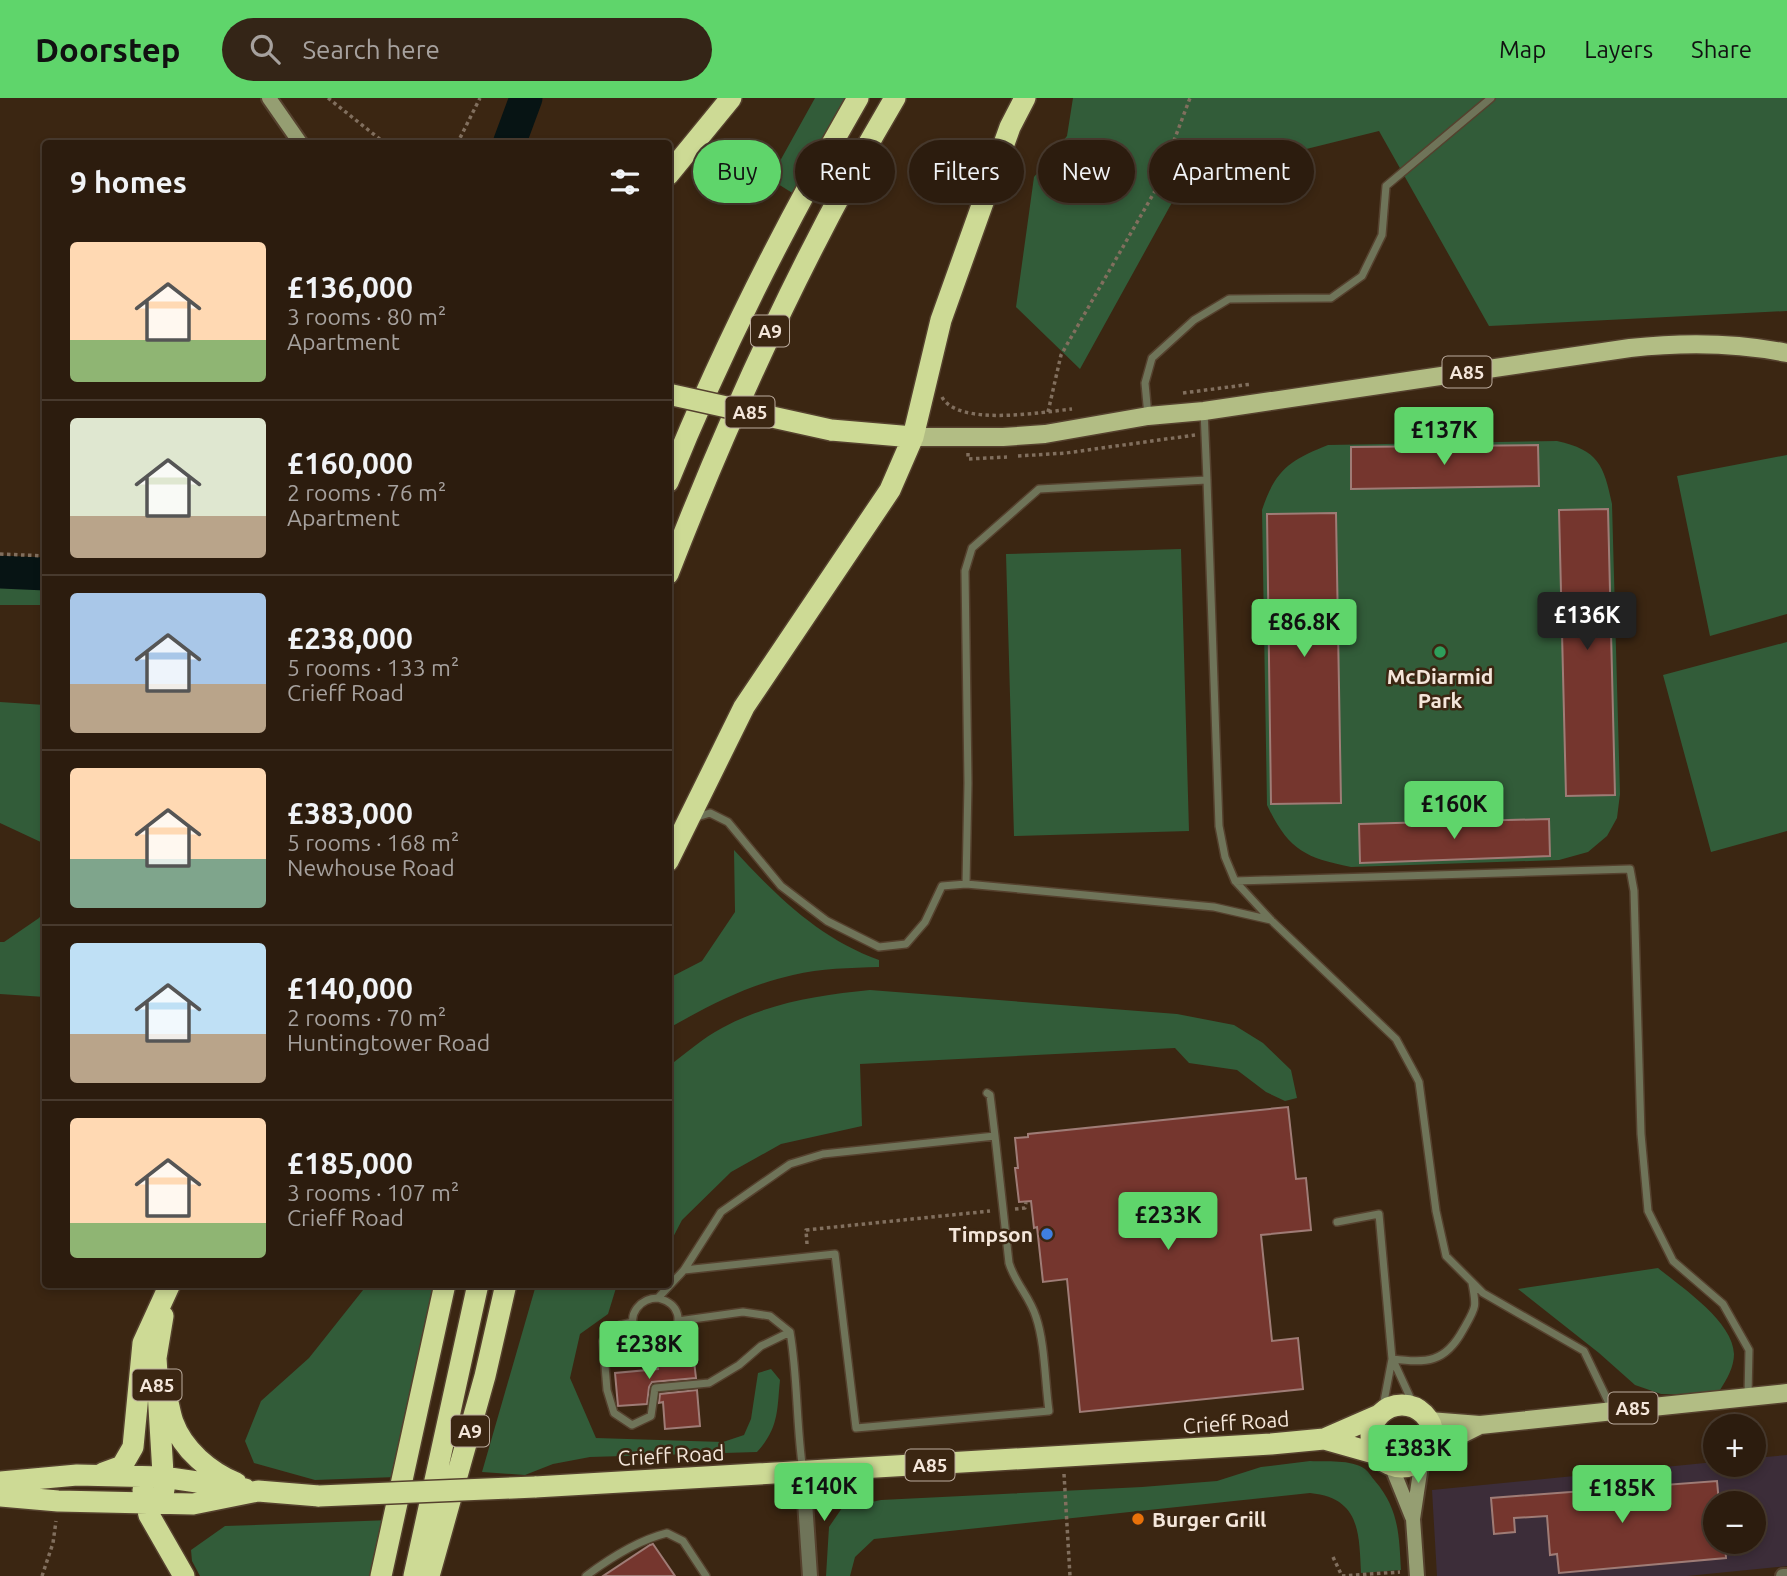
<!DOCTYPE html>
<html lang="en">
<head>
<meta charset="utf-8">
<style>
	body { margin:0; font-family:Ubuntu,sans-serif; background:#342517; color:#f1f3f6; height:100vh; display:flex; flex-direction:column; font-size:26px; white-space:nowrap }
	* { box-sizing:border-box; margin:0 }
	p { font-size:23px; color:#a6a19e }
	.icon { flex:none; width:38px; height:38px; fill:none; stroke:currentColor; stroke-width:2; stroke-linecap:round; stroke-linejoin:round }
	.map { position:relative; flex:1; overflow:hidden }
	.drawer { position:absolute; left:42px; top:42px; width:630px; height:1148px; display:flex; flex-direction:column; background:#2c1c0e; border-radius:7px; box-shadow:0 4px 10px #0003,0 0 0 2px #483a2e }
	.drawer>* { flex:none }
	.top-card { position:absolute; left:693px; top:42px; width:665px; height:63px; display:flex; gap:14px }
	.tools { position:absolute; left:1703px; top:1316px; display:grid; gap:14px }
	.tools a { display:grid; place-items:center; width:63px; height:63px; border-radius:50%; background:#2c1c0e; box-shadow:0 4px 10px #0003,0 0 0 2px #483a2e; font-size:35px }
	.price { position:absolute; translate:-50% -60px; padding:0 16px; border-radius:7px; background:#5fd56b; color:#111; font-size:23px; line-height:46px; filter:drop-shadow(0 2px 4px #0008) }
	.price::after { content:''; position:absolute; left:50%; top:42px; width:21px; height:16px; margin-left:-10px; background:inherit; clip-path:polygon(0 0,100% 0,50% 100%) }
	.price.current { background:#222; color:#fff }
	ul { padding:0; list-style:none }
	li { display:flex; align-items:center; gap:21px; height:175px; padding:0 28px }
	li+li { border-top:2px solid #483a2e }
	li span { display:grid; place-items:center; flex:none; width:196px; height:140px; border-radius:7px; color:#555 }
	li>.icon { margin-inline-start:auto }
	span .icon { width:84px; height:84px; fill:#fffc; stroke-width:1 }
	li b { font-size:30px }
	h2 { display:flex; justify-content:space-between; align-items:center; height:84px; padding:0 28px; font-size:30px }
	.pill { padding:0 24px; border-radius:32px; background:#2c1c0e; box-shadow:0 4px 10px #0003,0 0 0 2px #483a2e; font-size:24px; line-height:63px }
	.pill.current { background:#5fd56b; color:#111 }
	header { display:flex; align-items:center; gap:42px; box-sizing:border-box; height:98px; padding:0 35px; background:#5fd56b; color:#111 }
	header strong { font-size:33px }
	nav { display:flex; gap:38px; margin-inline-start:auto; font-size:24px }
	.search { width:490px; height:63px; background:#342517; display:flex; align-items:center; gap:18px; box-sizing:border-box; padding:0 24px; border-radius:38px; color:#a6a19e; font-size:26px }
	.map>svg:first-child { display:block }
	.industrial { fill:#3c2d39; fill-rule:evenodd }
	.green { fill:#325c39 }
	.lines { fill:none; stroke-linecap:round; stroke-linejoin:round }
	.river { stroke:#071414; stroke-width:33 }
	.building { fill:#75362e; stroke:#9f7c76; stroke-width:2 }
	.lane-casing { stroke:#55412e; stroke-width:10 }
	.street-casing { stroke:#55412e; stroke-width:18 }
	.secondary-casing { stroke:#55412e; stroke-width:18 }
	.primary-casing { stroke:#55412e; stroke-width:21 }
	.highway-casing { stroke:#55412e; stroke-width:24 }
	.path { stroke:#816f5e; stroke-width:3.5; stroke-dasharray:3.5 3.5; stroke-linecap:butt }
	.lane { stroke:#6f7459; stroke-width:7 }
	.street { stroke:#6f7459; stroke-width:14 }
	.secondary { stroke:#959e72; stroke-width:14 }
	.primary { stroke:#b2bd84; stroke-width:18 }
	.highway { stroke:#cdda95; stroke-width:21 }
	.highway-bridge-casing { stroke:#55412e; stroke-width:24; stroke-linecap:butt }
	.highway-bridge { stroke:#cdda95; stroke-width:21 }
	.leisure-dot { fill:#2e9e5b; stroke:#3b2612; stroke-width:2.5 }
	.shop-dot { fill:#3f7fe0; stroke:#3b2612; stroke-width:2.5 }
	.food-dot { fill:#e8710a; stroke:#3b2612; stroke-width:2.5 }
	.labels { text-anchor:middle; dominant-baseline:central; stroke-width:5; stroke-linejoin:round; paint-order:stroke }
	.shield { fill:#3b2612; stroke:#bcac9e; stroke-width:2 }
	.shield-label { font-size:19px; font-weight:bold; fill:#f4e6da }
	.poi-label { font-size:21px; font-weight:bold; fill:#f4e6da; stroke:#3b2612 }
	.street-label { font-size:21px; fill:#f4e6da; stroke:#3b2612 }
</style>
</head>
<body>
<header>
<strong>Doorstep</strong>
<div class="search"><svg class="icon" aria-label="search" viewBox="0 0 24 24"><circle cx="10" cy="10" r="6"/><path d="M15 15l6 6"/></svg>Search here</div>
<nav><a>Map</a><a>Layers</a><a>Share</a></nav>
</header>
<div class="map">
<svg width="1787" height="1478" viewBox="0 0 1787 1478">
	<rect width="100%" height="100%" fill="#3b2612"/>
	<path class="industrial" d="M1787 1357V1468L1687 1478H1437L1432 1392 1715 1364V1367H1754V1360ZM1715 1405H1754V1444H1715Z"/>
	<path class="green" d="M815 0H852L794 96 770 81Z
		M1073 0H1787V213L1489 228 1379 33 1185 81 1080 271 1016 209 1034 79 1067 38Z
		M1557 343C1598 352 1604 367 1612 406L1620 696 1617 720 1607 738 1588 754 1559 762 1351 769C1304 760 1288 751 1267 707L1262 412C1275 372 1290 362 1328 347Z
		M1787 357V516L1710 538 1677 378Z
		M1181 451 1189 733 1014 738 1006 456Z
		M0 462 45 464V507H0Z
		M1787 544V733L1711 754 1663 577Z
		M0 604 45 607V746L0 725Z
		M734 752C776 798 820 841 879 862V869C850 870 821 870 793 877 748 887 708 908 669 930V880L702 863 735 814Z
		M45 812V899L0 896V844H4L39 820Z
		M870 892 1177 916 1234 927 1263 945 1291 972 1297 1000 1285 1003 1266 994 1237 972 1189 965 1175 950 860 966 862 1028 781 1046 731 1074 682 1122 669 1147V968C686 955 703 940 722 930 768 905 819 897 870 892Z
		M1658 1170C1681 1189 1733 1223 1734 1256 1734 1269 1727 1281 1720 1292L1701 1297 1661 1296 1635 1287 1599 1255 1518 1191Z
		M367 1187H438L396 1379 315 1382 254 1365 245 1343 261 1303 309 1260Z
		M536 1187H622L616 1190 608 1216 580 1236 570 1280 596 1340 723 1344 744 1337 751 1321 758 1275 771 1271 780 1282C777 1312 779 1330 757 1354L590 1359 553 1366 525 1377 482 1374Z
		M1310 1363C1326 1364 1351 1361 1365 1371 1369 1374 1372 1380 1375 1383 1399 1411 1399 1437 1401 1472L1361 1475C1359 1434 1360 1400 1310 1395L874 1441 855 1459 850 1478H826L829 1429 842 1410 881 1402 1142 1389 1217 1383 1261 1369Z
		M391 1422 377 1478H200L192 1463 191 1452 225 1428Z"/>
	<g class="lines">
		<path class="river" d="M509 46 526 0
			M0 474 46 476"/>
	</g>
	<path class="building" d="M1538 347 1539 388 1351 391V349Z
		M1608 411 1615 697 1566 698 1559 412Z
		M1336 415 1341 705 1271 706 1267 416Z
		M1549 721 1550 758 1360 765 1359 726Z
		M1288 1009 1296 1081 1306 1080 1311 1132 1261 1137 1272 1243 1298 1240 1303 1291 1080 1314 1067 1181 1043 1184 1037 1129 1034 1130 1031 1103 1019 1104 1015 1070H1018L1015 1040 1028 1039V1036Z
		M694 1263 696 1280 652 1284 649 1289 647 1306 618 1308 615 1275 658 1271 657 1266Z
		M697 1292 700 1328 665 1331 663 1304 659 1305 660 1296Z
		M1717 1383 1719 1405H1715V1444H1725L1726 1460 1559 1475 1557 1456 1550 1457 1547 1418 1514 1420 1515 1434 1494 1436 1491 1400Z
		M653 1446 675 1478H603L650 1447Z"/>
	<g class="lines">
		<defs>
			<path id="lane" d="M1204 313 1207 382
				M1148 318 1145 285 1152 260 1194 222 1229 201 1331 200 1362 178 1382 137 1386 88 1491 0
				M694 720 710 715 728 724 781 788 827 823 879 849 906 846 925 824 942 788 966 786
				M1235 783 1630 771 1634 793 1641 1036 1648 1113 1673 1163 1723 1206 1749 1252 1748 1297
				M1271 822 1214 809 966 786 968 685 965 473 972 450 1039 391 1207 382 1219 728 1225 759 1235 783 1271 822 1396 941 1416 978 1419 984 1436 1113 1446 1158 1483 1195 1584 1253 1608 1303 1610 1312
				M987 995 990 997 995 1038
				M1337 1124 1379 1116 1392 1261 1382 1314
				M658 1200C705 1213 657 1270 636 1233 626 1216 641 1200 658 1200L684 1172 721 1114 790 1066 823 1056 995 1038 1009 1165C1015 1185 1030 1199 1036 1219 1045 1245 1045 1285 1049 1313L856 1330 835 1156 684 1172
				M678 1223 743 1214 770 1218 790 1234C798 1280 796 1327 803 1373
				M633 1224 620 1227 603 1243 607 1292 614 1315 632 1327 651 1318 655 1290 709 1285 739 1267 761 1248 790 1234
				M1392 1261C1427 1265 1445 1265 1463 1232 1476 1209 1477 1210 1472 1185
				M1393 1262 1415 1310
				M586 1478C610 1460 639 1442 667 1435L683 1443 706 1478"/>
			<path id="street" d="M803 1374 810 1478
				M1783 1478H1787"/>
			<path id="secondary" d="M269 0 301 46
				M1391 1367 1412 1419
				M1417 1478 1413 1421 1422 1361"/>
			<path id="primary" d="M913 339H1003L1045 336 1148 318 1204 313 1630 250C1684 244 1734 244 1787 255
				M1429 1323 1480 1327 1787 1295
				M1430 1352 1480 1327"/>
			<path id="highway" d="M668 77 731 0
				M831 332 913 339
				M668 384C721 252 787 123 858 0
				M668 476C732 311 805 152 895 0
				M668 763 744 609 890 392 913 339 941 222 1010 29 1025 0
				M163 1218 156 1260 164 1392
				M166 1297C169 1306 170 1316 173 1324 183 1352 210 1374 236 1385
				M1371 1338a31 31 0 1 1 62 0a31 31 0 1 1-62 0Z
				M1324 1341 1377 1356
				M103 1375 122 1368 133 1349 143 1245 170 1186
				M0 1384 77 1377 163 1379 245 1391
				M535 1389 1271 1346 1324 1341 1379 1317
				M143 1392 149 1417 184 1478
				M0 1398 58 1403 193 1406 258 1393 319 1398
				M381 1478 445 1186
				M414 1478 478 1186
				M429 1478 485 1278 506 1186"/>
		</defs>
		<use href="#lane" class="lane-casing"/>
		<use href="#street" class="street-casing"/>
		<use href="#secondary" class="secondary-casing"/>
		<use href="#primary" class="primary-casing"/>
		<use href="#highway" class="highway-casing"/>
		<path class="path" d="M328 0 386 46
			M457 46 480 0
			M1183 295 1252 286
			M942 299C958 329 1043 314 1072 311
			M1048 314 1061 257 1155 93 1190 0
			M968 355V361L1007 359
			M1018 358 1066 355 1195 337
			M0 456 46 458
			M1015 1111 1025 1110 1026 1104
			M807 1146 806 1132 990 1113
			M1064 1376 1070 1478
			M1333 1459 1342 1478 1400 1474
			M42 1478 53 1445 56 1423"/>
		<use href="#lane" class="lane"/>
		<use href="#street" class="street"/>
		<use href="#secondary" class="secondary"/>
		<use href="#primary" class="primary"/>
		<use href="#highway" class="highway"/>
		<defs>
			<path id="highway-bridge" d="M668 296 831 332
				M319 1398 535 1389"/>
		</defs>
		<use href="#highway-bridge" class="highway-bridge-casing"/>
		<use href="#highway-bridge" class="highway-bridge"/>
	</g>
	<circle class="leisure-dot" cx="1440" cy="554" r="7"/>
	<circle class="shop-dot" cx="1047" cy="1136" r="7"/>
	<circle class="food-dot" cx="1138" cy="1421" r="7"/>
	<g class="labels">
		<g class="shield">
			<rect x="751" y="217.5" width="38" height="31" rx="5"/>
			<rect x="1442.5" y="258.5" width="49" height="31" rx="5"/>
			<rect x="725.5" y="298.5" width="49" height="31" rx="5"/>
			<rect x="132.5" y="1271.5" width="49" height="31" rx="5"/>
			<rect x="1608.5" y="1294.5" width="49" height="31" rx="5"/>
			<rect x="451" y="1317.5" width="38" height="31" rx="5"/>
			<rect x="905.5" y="1351.5" width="49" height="31" rx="5"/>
		</g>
		<g class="shield-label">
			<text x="770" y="233">A9</text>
			<text x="1467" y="274">A85</text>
			<text x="750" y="314">A85</text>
			<text x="157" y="1287">A85</text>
			<text x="1633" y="1310">A85</text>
			<text x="470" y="1333">A9</text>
			<text x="930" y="1367">A85</text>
		</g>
		<g class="poi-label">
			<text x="1440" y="578">McDiarmid<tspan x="1440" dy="24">Park</tspan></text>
			<text x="1033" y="1136" text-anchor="end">Timpson</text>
			<text x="1152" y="1421" text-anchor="start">Burger Grill</text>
		</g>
		<g class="street-label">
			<text transform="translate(1236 1324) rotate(-4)">Crieff Road</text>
			<text transform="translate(671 1357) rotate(-3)">Crieff Road</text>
		</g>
	</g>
</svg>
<div class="tools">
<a>+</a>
<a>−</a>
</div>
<b class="price" style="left:1444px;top:369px">£137K</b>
<b class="price current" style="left:1587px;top:554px">£136K</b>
<b class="price" style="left:1304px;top:561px">£86.8K</b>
<b class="price" style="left:1454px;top:743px">£160K</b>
<b class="price" style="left:1168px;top:1154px">£233K</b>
<b class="price" style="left:649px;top:1283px">£238K</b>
<b class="price" style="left:1418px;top:1387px">£383K</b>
<b class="price" style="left:824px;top:1425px">£140K</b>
<b class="price" style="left:1622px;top:1427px">£185K</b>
<div class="top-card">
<a class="pill current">Buy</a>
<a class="pill">Rent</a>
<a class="pill">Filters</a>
<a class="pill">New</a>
<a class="pill">Apartment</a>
</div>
<section class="drawer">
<h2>9 homes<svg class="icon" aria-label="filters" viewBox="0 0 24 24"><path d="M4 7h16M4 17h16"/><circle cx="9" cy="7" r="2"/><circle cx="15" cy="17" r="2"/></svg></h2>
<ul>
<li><span style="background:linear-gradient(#ffd9b3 70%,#8fb573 0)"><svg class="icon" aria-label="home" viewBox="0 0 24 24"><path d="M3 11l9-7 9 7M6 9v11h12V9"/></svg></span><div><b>£136,000</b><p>3 rooms · 80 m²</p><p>Apartment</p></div></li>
<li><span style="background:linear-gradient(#dfe7d0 70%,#b9a48a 0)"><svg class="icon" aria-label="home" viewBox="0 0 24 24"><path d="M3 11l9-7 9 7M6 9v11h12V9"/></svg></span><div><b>£160,000</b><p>2 rooms · 76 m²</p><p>Apartment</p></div></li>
<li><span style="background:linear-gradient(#a9c7e8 65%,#b9a48a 0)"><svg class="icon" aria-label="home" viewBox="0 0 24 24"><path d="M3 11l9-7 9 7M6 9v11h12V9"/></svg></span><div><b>£238,000</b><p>5 rooms · 133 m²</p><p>Crieff Road</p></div></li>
<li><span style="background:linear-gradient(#ffd9b3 65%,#7fa58c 0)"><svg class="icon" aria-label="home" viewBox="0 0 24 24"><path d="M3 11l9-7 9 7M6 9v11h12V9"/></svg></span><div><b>£383,000</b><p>5 rooms · 168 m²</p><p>Newhouse Road</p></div></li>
<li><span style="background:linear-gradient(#bfe0f5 65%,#b9a48a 0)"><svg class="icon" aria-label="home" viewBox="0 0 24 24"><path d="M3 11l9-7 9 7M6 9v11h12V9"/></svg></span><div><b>£140,000</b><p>2 rooms · 70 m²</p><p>Huntingtower Road</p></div></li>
<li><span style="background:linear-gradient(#ffd9b3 75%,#8fb573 0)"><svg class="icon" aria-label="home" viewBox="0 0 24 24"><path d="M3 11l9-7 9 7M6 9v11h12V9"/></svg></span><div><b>£185,000</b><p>3 rooms · 107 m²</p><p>Crieff Road</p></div></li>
</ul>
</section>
</div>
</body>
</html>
